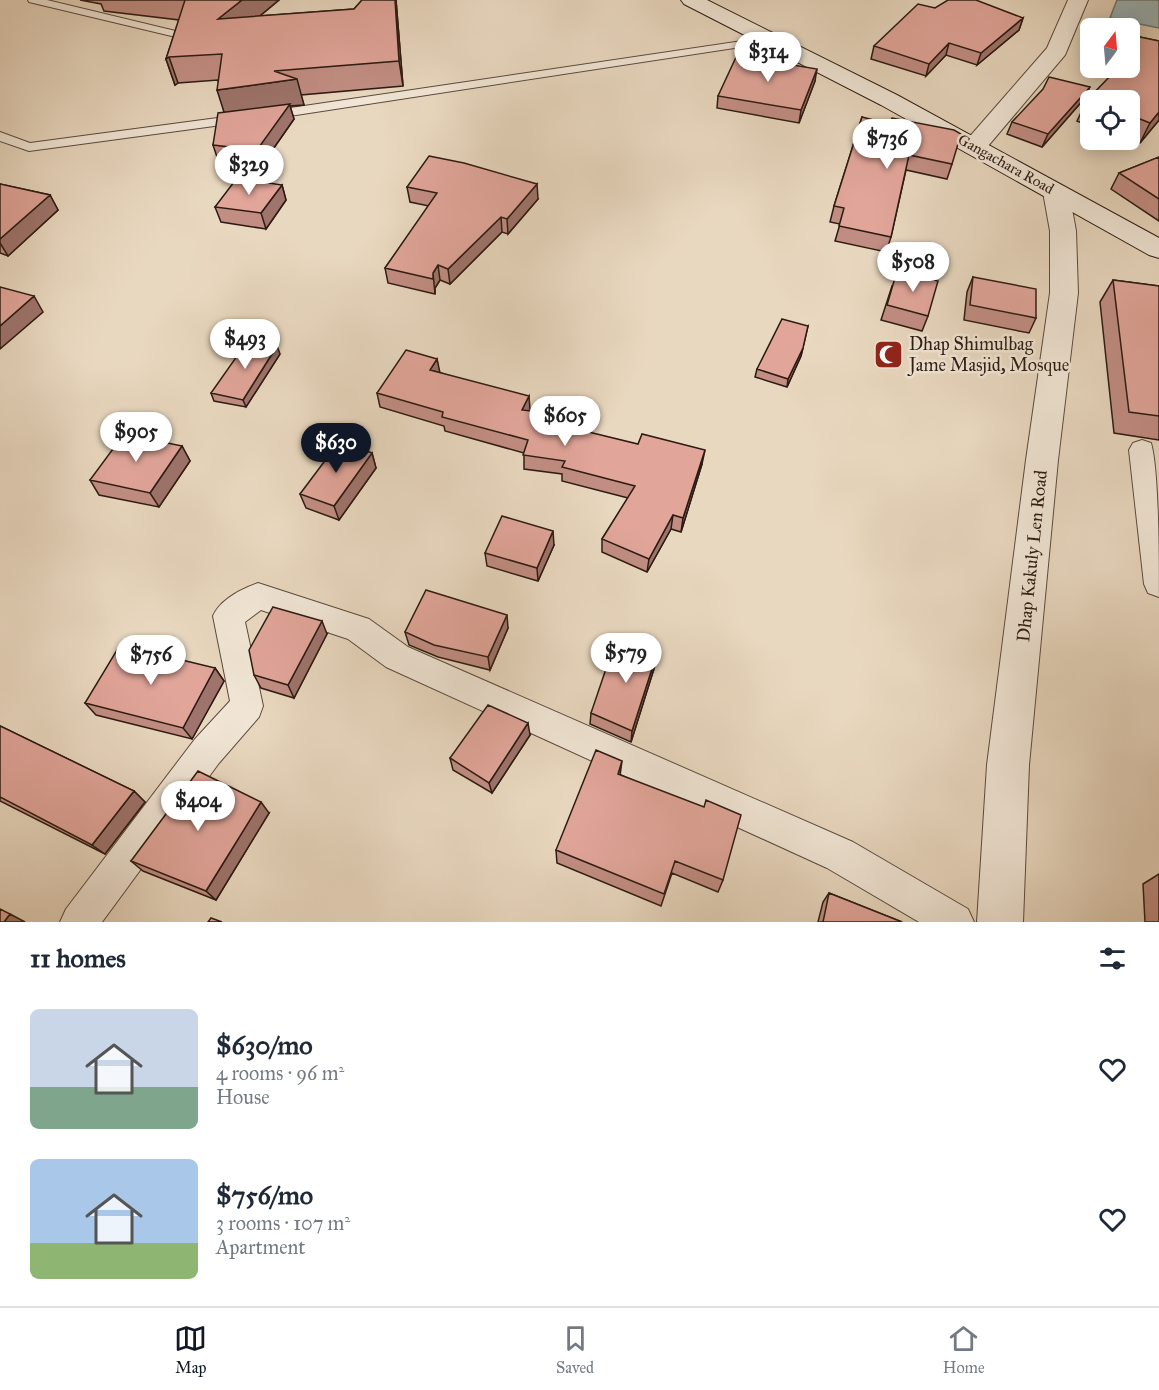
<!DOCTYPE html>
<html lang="en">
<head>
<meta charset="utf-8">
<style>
	body { margin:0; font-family:"IM FELL Great Primer",serif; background:#f6f6f7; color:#1f2937; height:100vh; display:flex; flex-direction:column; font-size:22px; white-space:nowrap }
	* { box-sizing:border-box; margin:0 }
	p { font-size:20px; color:#747a83 }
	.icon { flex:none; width:33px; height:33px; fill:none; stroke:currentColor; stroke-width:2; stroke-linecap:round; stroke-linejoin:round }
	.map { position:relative; height:922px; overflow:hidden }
	.sheet { display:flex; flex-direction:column; background:#fff; flex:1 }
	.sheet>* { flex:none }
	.needle { width:39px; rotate:16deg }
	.tools { position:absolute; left:1080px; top:18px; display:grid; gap:12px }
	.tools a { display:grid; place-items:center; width:60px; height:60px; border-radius:9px; background:#fff; box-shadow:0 3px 15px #0003; font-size:30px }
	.price { position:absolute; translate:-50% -51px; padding:0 14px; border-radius:21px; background:#fff; color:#222; font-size:20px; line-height:39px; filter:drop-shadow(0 2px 3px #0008) }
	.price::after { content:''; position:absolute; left:50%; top:36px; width:18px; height:14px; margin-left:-9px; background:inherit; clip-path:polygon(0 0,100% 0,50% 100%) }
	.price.active { background:#111827; color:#fff }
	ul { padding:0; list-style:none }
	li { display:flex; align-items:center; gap:18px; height:150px; padding:0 30px }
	li span { display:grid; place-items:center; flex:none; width:168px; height:120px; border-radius:9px; color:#555 }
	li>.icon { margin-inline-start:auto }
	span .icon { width:72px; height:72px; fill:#fffc; stroke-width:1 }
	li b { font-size:26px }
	h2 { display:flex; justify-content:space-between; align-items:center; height:72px; padding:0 30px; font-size:26px }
	.dock { display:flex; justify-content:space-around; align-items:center; height:84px; border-top:2px solid #e0e1e3; background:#fff; font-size:16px; color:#747a83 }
	.dock a { display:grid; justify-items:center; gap:3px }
	.dock .active { color:#111827 }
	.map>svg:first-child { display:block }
	.water { fill:#9cb7bd; stroke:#6f7979; stroke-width:1.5 }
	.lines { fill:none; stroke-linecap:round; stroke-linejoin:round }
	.service-casing { stroke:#5b4a3e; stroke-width:2 }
	.pedestrian-casing { stroke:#5b4a3e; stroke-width:2 }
	.minor-casing { stroke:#5b4a3e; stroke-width:2 }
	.secondary-casing { stroke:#2c1b12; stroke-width:2 }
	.service { fill:#f1e6d6; fill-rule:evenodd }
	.pedestrian { fill:#f1e6d6; fill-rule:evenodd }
	.minor { fill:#f1e6d6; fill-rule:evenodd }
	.secondary { fill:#f1e6d6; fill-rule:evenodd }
	.wall { fill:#c28e84; stroke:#2c1b12; stroke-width:1.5 }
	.shaded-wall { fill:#9e746c; stroke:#2c1b12; stroke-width:1.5 }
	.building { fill:#e1a59a; stroke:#2c1b12; stroke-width:1.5 }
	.labels { text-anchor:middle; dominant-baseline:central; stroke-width:5; stroke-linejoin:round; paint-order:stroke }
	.far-street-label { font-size:15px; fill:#2c1b12; stroke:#f1e6d6 }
	.poi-label { font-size:18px; fill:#2c1b12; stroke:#f1e6d6; text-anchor:start }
	.street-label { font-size:18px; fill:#2c1b12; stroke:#f1e6d6 }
</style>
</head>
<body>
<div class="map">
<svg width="1159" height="922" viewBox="0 0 1159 922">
	<rect width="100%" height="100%" fill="#e9d8c0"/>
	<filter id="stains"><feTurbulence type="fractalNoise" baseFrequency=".00333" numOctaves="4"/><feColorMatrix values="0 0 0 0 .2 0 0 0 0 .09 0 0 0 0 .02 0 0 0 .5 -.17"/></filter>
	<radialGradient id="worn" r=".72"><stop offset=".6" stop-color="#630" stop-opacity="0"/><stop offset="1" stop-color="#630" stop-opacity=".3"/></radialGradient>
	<path class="water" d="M1117 0H1159V28L1110 18Z"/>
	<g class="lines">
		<defs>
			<path id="service" d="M28 0H47L184 33 186 35 180 38 29 2Z
				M769 37 775 40 773 42 270 119 264 115 270 111Z
				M240 115 244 116 246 119 244 122 29 151 0 141V132L30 143Z"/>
			<path id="pedestrian" d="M1142 440 1151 443C1159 469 1159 563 1159 597L1148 593 1144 584 1129 450 1133 443Z
				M258 583 369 619 408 647 853 842 968 909 974 922H919L827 868 386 667 348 639 261 610 245 622 263 706 259 717 219 763 102 922H60L66 909 195 739 230 701 213 616C220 600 241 589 258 583Z"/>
			<path id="minor" d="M1068 0H1088L1065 55 983 152 974 154 965 152 962 147 965 142 1047 48Z
				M1056 184 1065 187 1069 192 1076 231 1078 293 1058 460 1029 765 1023 922H977L987 765 1026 460 1050 293V231L1043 192 1047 187Z"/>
			<path id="secondary" d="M681 0H707L897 95 1159 238V258L1149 255 881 105 684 4Z"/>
		</defs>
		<use href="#service" class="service-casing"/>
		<use href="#pedestrian" class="pedestrian-casing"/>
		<use href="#minor" class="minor-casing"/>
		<use href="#secondary" class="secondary-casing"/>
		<use href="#service" class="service"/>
		<use href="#pedestrian" class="pedestrian"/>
		<use href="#minor" class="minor"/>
		<use href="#secondary" class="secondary"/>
	</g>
	<path class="wall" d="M80 0H279L260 16 354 9 362 0H396L403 86 301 95 304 105 290 106 294 119 262 165 218 160 213 145 224 112 218 80 178 83 175 85 166 59 179 20 104 11 101 4Z
		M935 8 1023 18 1019 30 977 65 946 55 926 76 871 59 874 46Z
		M1135 36 1159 41V120L1140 143 1129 140 1130 100H1090V126L1077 121 1087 100 1130 68V48Z
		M815 81 799 123 717 108 718 96Z
		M1084 99 1042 147 1007 134 1012 122Z
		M862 117 952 164 947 179 906 170 891 237 886 252 835 241 840 224 830 222 834 206Z
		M1159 157V221L1111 189 1119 173Z
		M0 184 50 195 58 210 8 256 0 253Z
		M282 185 286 200 266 229 221 222 215 207Z
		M407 187 538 199 508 234 502 232 450 284 440 280 435 288V294L388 283 385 268 429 206 410 202Z
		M973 277 1036 318 1029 333 964 320 967 292Z
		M1113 280 1159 286V440L1114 433 1100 302Z
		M892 286 928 316 922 331 881 320Z
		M808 326 801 356 787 387 755 377 757 369Z
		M280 354 246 407 214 401 211 393Z
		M437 359 439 372 530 411 570 416 571 428 702 464 681 532 671 529 647 572 602 552V539L628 498 562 481V474L524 469V453L445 431 444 426 380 407 377 393Z
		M182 446 190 461 159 507 99 495 90 480Z
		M372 453 376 468 339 520 306 508 300 494Z
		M554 545 538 581 487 566 485 553Z
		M508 628 490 670 438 657 409 645 405 632Z
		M327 634 294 698 261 688 254 675Z
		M659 647 657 659 631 742 590 724 591 713 617 662Z
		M215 668 224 681 192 739 96 715 85 703Z
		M0 726 134 791 145 802 105 854 0 801Z
		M530 735 492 793 453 770 450 758Z
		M620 775 723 880 718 892 672 873 661 906 557 863 556 850Z
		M269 813 216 900 143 871 131 861Z
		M1159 874V922H1145L1143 884Z
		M829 893 902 922H818L823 902Z"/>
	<path class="shaded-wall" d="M242 0H279L226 44 218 19Z
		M395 0H396L403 86 399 61Z
		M1023 18 1019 30 977 65 981 53Z
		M949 43 946 55 926 76 929 64Z
		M169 57 178 83 175 85 166 59Z
		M817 69 815 81 799 123 801 110Z
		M297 79 304 105 290 106 294 119 262 165 257 150 225 115 217 90Z
		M1090 87 1084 99 1042 147 1048 134Z
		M1159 112V120L1140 143 1150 123Z
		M537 184 538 199 508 234 507 219Z
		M282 185 286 200 266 229 261 213Z
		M50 195 58 210 8 256 0 243V239Z
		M501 217 502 232 450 284 448 269Z
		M438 265 440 280 435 288V294L433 273Z
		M34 296 43 312 0 349V326Z
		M277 346 280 354 246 407 243 400Z
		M803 348 801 356 787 387 788 379Z
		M437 359 440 373 430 370Z
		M529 396 530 410 523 424 522 410Z
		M182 446 190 461 159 507 150 493Z
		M705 450 702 464 681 532 683 518Z
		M372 453 376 468 339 520 334 506Z
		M673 515 671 529 647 572 649 559Z
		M553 531 554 545 538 581 537 568Z
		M507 615 508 628 490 670 488 657Z
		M322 621 327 634 294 698 288 685Z
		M659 647 657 659 631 742 632 731Z
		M215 668 224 681 192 739 183 728Z
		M528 723 530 735 492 793 489 783Z
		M622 761 620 776 618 774Z
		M134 791 145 802 105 854 92 845Z
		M261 802 269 813 216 900 206 891Z
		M10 914 25 922H4Z"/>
	<path class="building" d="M185 0H242L218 19 354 9 362 0H395L399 61 274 71 297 79 217 90 222 54 169 57 166 59Z
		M948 0H976L1023 18 981 53 949 43 929 64 874 46 918 4 935 8Z
		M1135 36 1159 41V112L1150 123 1130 115V100H1090V102L1087 100 1118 68H1130V55L1133 52Z
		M738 53 786 68 787 64 817 69 801 110 718 96Z
		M1049 77 1090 87 1048 134 1012 122 1043 89Z
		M290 104 257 150 213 145 218 113Z
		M862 117 889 124 892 118 954 130 961 134 952 164 909 155 891 237 839 226 844 208 834 206Z
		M429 156 464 163 537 184 507 219 501 217 448 269 438 265 433 273V279L385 268 437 193 407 187Z
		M1159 157V199L1119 173Z
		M237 178 282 185 261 213 215 207Z
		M0 184 50 195 0 239Z
		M897 271 938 281 928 316 887 305Z
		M973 277 1036 289V318L970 305Z
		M1113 280 1159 286V416L1129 412Z
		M0 287 34 296 0 326Z
		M782 319 808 326 803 348 788 379 757 369Z
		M249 339 277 346 243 400 211 393Z
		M406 350 437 359 430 370 529 396 522 410 570 416 568 427 638 444 642 434 705 450 683 518 673 515 649 559 602 539 635 486 562 467 565 461 523 455 528 440 442 417 443 412 377 393Z
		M124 434 182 446 150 493 90 480Z
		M339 442 372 453 334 506 300 494Z
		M502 516 553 531 537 568 485 553Z
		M426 590 507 615 488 657 434 645 405 632Z
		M273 607 322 621 288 685 254 675 249 650Z
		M626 637 659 647 632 731 591 713 609 660 617 662Z
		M120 645 215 668 183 728 85 703Z
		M488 705 528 723 489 783 450 758Z
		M0 726 134 791 92 845 0 797Z
		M596 750 622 761 618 774 704 807 706 800 741 815 723 880 675 861 664 894 556 850Z
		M198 771 261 802 206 891 131 861Z
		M829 893 902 922H823Z
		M0 909 10 914 4 922H0Z
		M211 918 222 922H208Z"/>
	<defs>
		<symbol id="mosque-square" viewBox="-11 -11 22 22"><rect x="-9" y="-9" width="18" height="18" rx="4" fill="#8f2418" stroke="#f1e6d6"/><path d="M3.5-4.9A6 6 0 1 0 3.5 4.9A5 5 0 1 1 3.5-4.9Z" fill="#fff"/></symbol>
	</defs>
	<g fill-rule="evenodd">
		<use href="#mosque-square" x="872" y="338" width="33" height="33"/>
	</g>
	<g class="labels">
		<g class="far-street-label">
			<text transform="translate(1006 164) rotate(29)">Gangachara Road</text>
		</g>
		<g class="poi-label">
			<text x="909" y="344">Dhap Shimulbag<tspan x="909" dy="21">Jame Masjid, Mosque</tspan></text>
		</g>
		<g class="street-label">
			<text transform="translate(1032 556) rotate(-84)">Dhap Kakuly Len Road</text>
		</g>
	</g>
	<rect width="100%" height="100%" filter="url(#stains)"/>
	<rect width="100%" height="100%" fill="url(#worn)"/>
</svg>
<div class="tools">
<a><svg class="needle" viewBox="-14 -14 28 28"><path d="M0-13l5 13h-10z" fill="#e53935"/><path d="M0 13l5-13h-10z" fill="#747a83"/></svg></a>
<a><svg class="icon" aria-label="locate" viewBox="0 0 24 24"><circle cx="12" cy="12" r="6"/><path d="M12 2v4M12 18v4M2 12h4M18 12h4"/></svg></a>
</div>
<b class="price" style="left:768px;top:83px">$314</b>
<b class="price" style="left:887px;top:170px">$736</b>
<b class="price" style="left:249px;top:196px">$329</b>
<b class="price" style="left:913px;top:293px">$508</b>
<b class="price" style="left:245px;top:370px">$493</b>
<b class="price" style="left:565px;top:447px">$605</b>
<b class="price" style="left:136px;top:463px">$905</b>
<b class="price active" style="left:336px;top:474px">$630</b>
<b class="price" style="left:626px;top:684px">$579</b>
<b class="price" style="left:151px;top:686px">$756</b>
<b class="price" style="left:198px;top:832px">$404</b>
</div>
<section class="sheet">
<h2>11 homes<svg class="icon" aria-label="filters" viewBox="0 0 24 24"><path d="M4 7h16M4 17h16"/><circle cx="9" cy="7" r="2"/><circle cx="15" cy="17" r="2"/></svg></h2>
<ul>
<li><span style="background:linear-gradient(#c9d6e8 65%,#7fa58c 0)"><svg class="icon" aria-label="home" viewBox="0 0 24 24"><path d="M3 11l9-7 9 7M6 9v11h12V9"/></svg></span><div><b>$630/mo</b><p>4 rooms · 96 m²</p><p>House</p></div><svg class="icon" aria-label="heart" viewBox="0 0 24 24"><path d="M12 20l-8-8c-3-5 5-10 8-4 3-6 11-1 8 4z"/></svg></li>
<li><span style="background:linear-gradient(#a9c7e8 70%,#8fb573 0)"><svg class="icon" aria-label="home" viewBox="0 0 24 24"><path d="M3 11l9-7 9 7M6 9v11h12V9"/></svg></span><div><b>$756/mo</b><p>3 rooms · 107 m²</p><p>Apartment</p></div><svg class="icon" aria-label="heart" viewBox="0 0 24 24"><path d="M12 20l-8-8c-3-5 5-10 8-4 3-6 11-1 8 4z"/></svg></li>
</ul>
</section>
<nav class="dock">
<a class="active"><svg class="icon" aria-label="map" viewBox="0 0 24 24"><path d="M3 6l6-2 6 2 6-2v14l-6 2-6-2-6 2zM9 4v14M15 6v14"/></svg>Map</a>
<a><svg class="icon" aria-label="saved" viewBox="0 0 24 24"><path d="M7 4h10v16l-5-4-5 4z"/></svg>Saved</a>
<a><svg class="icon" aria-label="home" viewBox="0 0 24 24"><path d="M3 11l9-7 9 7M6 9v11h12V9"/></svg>Home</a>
</nav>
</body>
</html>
